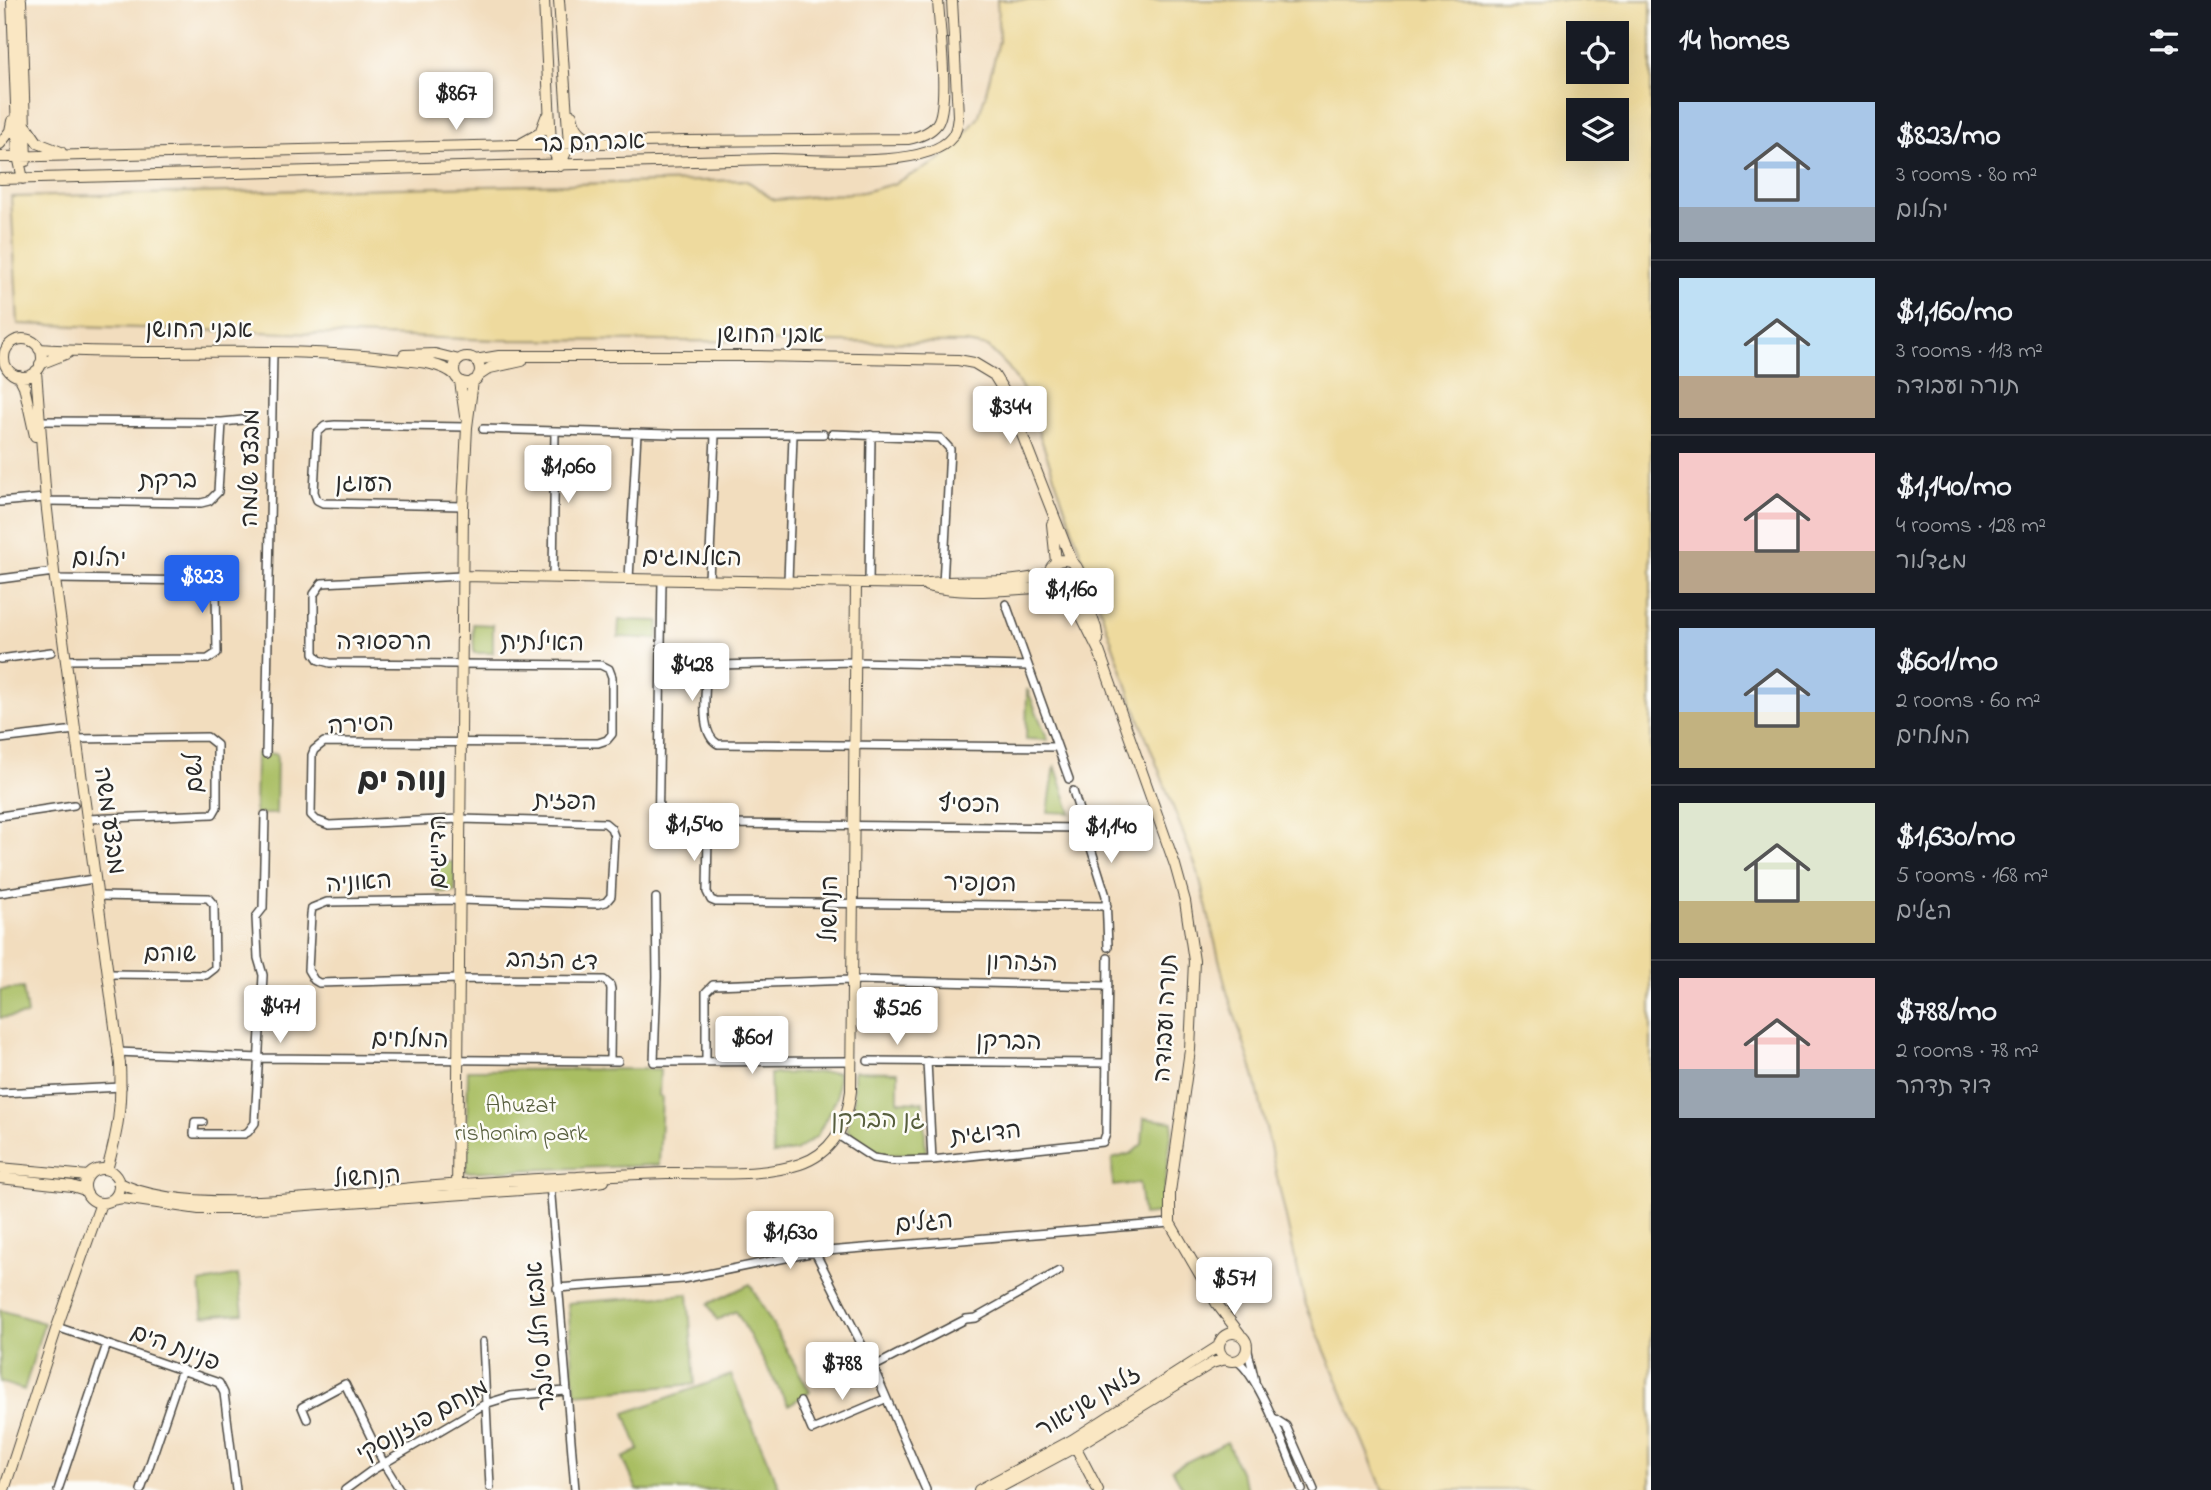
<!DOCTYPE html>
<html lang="en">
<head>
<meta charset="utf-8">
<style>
	body { margin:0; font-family:"Indie Flower","Playpen Sans Hebrew",sans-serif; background:#20242c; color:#f1f3f6; height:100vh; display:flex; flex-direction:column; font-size:26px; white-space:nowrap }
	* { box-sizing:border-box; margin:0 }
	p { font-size:23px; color:#9ea1a6 }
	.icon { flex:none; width:38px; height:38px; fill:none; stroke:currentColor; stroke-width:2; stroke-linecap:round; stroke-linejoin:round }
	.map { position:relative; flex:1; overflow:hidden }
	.panel { display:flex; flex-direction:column; background:#171b24; width:560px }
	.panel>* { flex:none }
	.fabs { position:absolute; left:1566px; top:21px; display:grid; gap:14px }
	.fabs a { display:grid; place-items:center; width:63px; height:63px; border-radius:0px; background:#171b24; box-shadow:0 7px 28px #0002; font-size:35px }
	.price { position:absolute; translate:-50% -60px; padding:0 16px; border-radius:7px; background:#fff; color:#222; font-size:23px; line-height:46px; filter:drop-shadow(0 2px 4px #0008) }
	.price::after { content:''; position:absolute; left:50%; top:42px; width:21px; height:16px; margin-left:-10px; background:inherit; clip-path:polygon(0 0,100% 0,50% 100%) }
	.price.on { background:#2563eb; color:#fff }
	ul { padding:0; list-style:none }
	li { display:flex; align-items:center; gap:21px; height:175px; padding:0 28px }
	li+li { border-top:2px solid #363941 }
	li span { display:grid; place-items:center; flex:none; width:196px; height:140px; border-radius:0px; color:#555 }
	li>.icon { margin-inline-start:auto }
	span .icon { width:84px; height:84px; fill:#fffc; stroke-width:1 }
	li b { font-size:30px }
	h2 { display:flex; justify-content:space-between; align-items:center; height:84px; padding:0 28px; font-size:30px }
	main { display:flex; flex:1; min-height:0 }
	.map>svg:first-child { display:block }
	.green { fill:#a9be62; stroke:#6a7446; stroke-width:2 }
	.sand { fill:#eeda9e; stroke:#8c8264; stroke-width:2; fill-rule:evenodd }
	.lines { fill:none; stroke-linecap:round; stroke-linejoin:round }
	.street-casing { stroke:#494641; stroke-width:10 }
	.secondary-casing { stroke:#494641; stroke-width:12 }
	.street { stroke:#fff; stroke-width:7 }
	.secondary { stroke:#fae7c3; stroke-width:10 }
	.labels { text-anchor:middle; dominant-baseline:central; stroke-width:5; stroke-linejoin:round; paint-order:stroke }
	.street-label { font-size:24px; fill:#2b2b2b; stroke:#fdfcf7 }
	.park-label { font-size:24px; fill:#575e3e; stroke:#fdfcf7 }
	.district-label { font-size:32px; font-weight:bold; fill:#2b2b2b; stroke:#fdfcf7 }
</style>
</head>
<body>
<main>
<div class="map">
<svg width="1651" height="1490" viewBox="0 0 1651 1490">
	<rect width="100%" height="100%" fill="#fdfcf7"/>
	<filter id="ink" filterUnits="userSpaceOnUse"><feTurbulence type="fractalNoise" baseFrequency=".0143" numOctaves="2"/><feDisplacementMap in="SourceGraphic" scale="14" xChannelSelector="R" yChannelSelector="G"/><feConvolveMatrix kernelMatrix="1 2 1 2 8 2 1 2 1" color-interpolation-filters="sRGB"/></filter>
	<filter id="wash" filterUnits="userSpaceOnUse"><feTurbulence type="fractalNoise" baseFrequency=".00686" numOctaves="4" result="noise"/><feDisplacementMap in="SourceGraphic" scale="28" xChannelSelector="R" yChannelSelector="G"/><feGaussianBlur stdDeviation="1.57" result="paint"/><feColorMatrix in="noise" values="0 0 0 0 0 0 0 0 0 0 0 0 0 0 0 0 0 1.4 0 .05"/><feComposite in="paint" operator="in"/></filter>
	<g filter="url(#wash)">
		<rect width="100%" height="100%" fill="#f2ddbe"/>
		<path class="green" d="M619 620 659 621 658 639 618 637Z
			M473 624 493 625V653H474Z
			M1027 689 1048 740 1026 739Z
			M256 753 277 754 276 814H255Z
			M1055 765 1071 813 1048 812Z
			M437 862H455V892H437Z
			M23 988 27 1015 0 1018V990Z
			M660 1069 659 1096 662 1097 659 1165 466 1172 468 1070Z
			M854 1071 898 1072V1101L923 1102 926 1154 876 1155 847 1130 854 1102Z
			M838 1072 837 1097 817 1136 795 1151 773 1154 770 1074Z
			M1144 1118 1173 1122 1161 1213 1143 1215 1139 1183 1113 1186 1112 1159 1132 1153 1142 1144Z
			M238 1275 243 1313 203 1316 200 1283Z
			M750 1284 810 1392 788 1405 736 1311 717 1320 708 1304Z
			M688 1294 695 1384 575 1394 568 1303Z
			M0 1310 44 1323 24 1390 0 1382Z
			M731 1375 779 1487 774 1490H637L623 1458 639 1450 625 1413Z
			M1227 1442 1248 1490H1184L1172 1469Z"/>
		<path class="sand" d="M997 0H1651V1490H1383L1305 1303 1254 1074 1227 992 1198 872 1132 700 1025 393 1008 367 988 347 966 343 499 340 18 324 11 197 744 180C756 184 763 195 775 200L863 192 893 184 933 164 953 149 978 118 985 96 999 41ZM1578 33H1617V72H1578ZM1578 110H1617V149H1578Z"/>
	</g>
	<g filter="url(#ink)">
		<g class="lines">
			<defs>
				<path id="street" d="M39 421 222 422 243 420
					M483 429 670 434
					M676 434H823
					M832 434 940 438 950 449 943 585
					M46 501 201 503 209 501 218 492 222 422
					M0 502 45 498
					M463 506 323 503 317 500 314 492 317 433 325 426 335 425 467 427
					M462 576 322 583 314 594V653L319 660 330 663 601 665 609 669 612 677V734L607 740 598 743 324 742 314 750 312 755 311 815 316 820 329 825 460 819 605 823 611 828 614 836 611 896 606 902 598 904 459 900 327 902 312 908 311 914 308 970 314 980 319 983 459 979 604 980 610 985 611 989 610 1060
					M553 578 555 432
					M0 579 54 572
					M55 579 208 581 216 589 217 653 208 659 65 660
					M629 579 637 433
					M709 580 715 435
					M788 582 793 435
					M869 583 871 435
					M1006 604 1069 779
					M0 659 51 652
					M1028 666 855 662 717 665 708 670 706 675C706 694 699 734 718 744L1056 747
					M0 739 75 730
					M76 739 207 737 217 745V807L213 814 86 819
					M266 754 273 352
					M1073 791 1106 896 1108 947
					M0 816 74 805
					M1085 828 719 824 709 828 708 833 707 892 711 900 716 902 1107 906
					M658 844 662 580
					M0 893 94 879
					M97 896 208 898 214 905 215 968 206 975 107 974
					M656 898 657 977 654 1062 851 1061
					M117 1052 260 1058 618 1061
					M868 1061 1107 1063
					M927 1061 932 1160
					M706 1062V992L713 985 852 980 1108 986
					M0 1093 122 1087
					M203 1122H195L194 1134H244L248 1132 255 1123 263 975 258 958 256 917 263 908 265 815
					M838 1135 873 1158 894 1161 932 1160 1103 1142 1106 1134 1108 958
					M550 1184 575 1490
					M815 1252 873 1367 926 1490
					M557 1288 683 1279 815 1252 1170 1223
					M57 1327 219 1383 224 1393 236 1490
					M483 1342 490 1487
					M1247 1347 1255 1381
					M1236 1360C1261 1376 1289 1460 1302 1490
					M873 1367 966 1319 976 1318 1059 1271
					M800 1402 812 1430 885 1399
					M1272 1417 1286 1426 1314 1490
					M307 1419 302 1407 345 1384 384 1464 400 1490
					M58 1490 107 1344
					M141 1490 182 1369
					M345 1490 371 1471 485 1404 511 1396 565 1391"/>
				<path id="secondary" d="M12 0 18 156 23 179
					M21 0 26 161
					M544 0 551 145 560 166
					M559 0 569 145 560 166
					M572 115C575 131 583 138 599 141
					M27 127 38 143 61 152
					M522 143 540 133 546 117
					M0 144 10 131 12 121
					M0 157 686 141 908 139C919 137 930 133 937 124 950 106 939 26 938 0
					M0 179 773 159C813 159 927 170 952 137 957 131 957 124 958 116L952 0
					M4 358a19 19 0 1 1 38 0a19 19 0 1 1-38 0Z
					M39 349C157 357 276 345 393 359 412 361 440 362 455 375
					M404 355 435 354 459 360
					M454 370a13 13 0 1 1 26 0a13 13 0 1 1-26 0Z
					M475 360 499 356H757L958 360 974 363 994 375 1007 396 1072 562
					M40 364 68 353
					M36 371 46 501 54 572 120 1064C122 1105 118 1131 107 1170
					M19 376 24 386 35 436
					M478 376 490 368 522 361
					M460 381 465 416
					M1052 524 1056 562
					M1049 575a15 15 0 1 1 30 0a15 15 0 1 1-30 0Z
					M462 576 920 584C962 578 1009 587 1049 573
					M1078 579 1096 628 1098 640
					M927 586C969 596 1014 588 1057 587
					M1064 590 1072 597 1099 651 1175 865 1185 901 1194 961 1190 1050 1170 1192V1223L1217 1304 1240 1334
					M0 1168 88 1176
					M85 1186a17 17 0 1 1 34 0a17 17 0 1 1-34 0Z
					M0 1178 72 1186 85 1190
					M118 1182C183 1218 348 1194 423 1187 474 1183 526 1179 577 1177 607 1175 637 1174 667 1173 711 1172 757 1178 800 1164 833 1153 847 1124 851 1091L856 583
					M457 1194 463 506 467 427 473 381
					M111 1200 123 1198 199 1209H250L550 1188 604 1181
					M1219 1347a14 14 0 1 1 28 0a14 14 0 1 1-28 0Z
					M1074 1444 1098 1490
					M4 1490 57 1327 101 1203
					M979 1490 1072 1440 1219 1346
					M995 1490 1075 1447 1212 1363 1226 1359"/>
			</defs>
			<use href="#street" class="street-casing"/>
			<use href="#secondary" class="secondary-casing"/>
			<use href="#street" class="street"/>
			<use href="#secondary" class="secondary"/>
		</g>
	</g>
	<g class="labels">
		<g class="street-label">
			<text transform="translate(590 144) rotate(-2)">אברהם בר</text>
			<text x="199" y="331">אבני החושן</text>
			<text x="770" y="336">אבני החושן</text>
			<text transform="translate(252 468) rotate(-89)">מבצע שלמה</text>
			<text transform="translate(168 482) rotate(-1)">ברקת</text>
			<text transform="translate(364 485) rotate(1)">העוגן</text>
			<text transform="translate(692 559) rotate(1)">האלמוגים</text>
			<text transform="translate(99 560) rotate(1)">יהלום</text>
			<text x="384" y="643">הרפסודה</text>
			<text transform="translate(542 644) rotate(1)">האילתית</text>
			<text transform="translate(361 726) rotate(-3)">הסירה</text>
			<text transform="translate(196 773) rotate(-93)">לשם</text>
			<text transform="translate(565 803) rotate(2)">הפזית</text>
			<text transform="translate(969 806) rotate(1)">הכסיף</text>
			<text transform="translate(108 821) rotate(82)">מבצע משה</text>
			<text transform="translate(439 852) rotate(-90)">הדייגים</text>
			<text transform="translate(359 884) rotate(-4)">האוניה</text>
			<text transform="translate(980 885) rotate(1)">הסנפיר</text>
			<text transform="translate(831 909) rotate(-89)">הנחשול</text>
			<text x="170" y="955">שוהם</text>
			<text transform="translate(552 962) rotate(2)">דג הזהב</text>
			<text transform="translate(1022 964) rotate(1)">הזהרון</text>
			<text transform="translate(1167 1018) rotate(-87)">תורה ועבודה</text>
			<text transform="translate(410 1041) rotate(1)">המלחים</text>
			<text transform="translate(1009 1043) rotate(1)">הברקן</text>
			<text transform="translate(986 1135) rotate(-6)">הדוגית</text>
			<text transform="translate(367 1179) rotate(-4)">הנחשול</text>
			<text transform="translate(924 1224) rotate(-5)">הגלים</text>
			<text transform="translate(542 1336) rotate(-95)">אבא הלל סילבר</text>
			<text transform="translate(175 1349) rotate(21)">פנינת הים</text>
			<text transform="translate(1089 1403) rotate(-31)">זלמן שניאור</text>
			<text transform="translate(423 1422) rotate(-29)">מנחם פוזננסקי</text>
		</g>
		<g class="park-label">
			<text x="521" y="1106">Ahuzat<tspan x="521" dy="28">rishonim park</tspan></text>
			<text x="878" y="1121">גן הברקן</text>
		</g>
		<g class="district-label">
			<text x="402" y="782">נווה ים</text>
		</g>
	</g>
</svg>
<div class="fabs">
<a><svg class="icon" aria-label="locate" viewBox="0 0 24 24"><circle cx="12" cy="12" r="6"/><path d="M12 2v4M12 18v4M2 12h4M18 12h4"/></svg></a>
<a><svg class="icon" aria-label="layers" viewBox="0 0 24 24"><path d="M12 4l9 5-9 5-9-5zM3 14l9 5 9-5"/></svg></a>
</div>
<b class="price" style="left:456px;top:132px">$867</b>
<b class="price" style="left:1010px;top:446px">$344</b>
<b class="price" style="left:568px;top:505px">$1,060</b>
<b class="price on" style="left:202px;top:615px">$823</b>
<b class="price" style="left:1071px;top:628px">$1,160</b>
<b class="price" style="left:692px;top:703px">$428</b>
<b class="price" style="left:694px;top:863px">$1,540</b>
<b class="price" style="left:1111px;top:865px">$1,140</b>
<b class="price" style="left:280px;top:1045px">$471</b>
<b class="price" style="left:897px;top:1047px">$526</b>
<b class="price" style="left:752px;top:1076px">$601</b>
<b class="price" style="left:790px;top:1271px">$1,630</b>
<b class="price" style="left:1234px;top:1317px">$571</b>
<b class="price" style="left:842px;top:1402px">$788</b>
</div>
<section class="panel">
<h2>14 homes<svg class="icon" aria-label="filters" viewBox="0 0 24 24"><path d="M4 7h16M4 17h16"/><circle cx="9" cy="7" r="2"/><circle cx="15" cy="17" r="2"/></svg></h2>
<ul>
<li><span style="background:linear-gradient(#a9c7e8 75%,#9aa5b1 0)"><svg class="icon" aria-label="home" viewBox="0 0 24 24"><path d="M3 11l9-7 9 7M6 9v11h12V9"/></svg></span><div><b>$823/mo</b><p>3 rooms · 80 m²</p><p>יהלום</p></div></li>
<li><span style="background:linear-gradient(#bfe0f5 70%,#b9a48a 0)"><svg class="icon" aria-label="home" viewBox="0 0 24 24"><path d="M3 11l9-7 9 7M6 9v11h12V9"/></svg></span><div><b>$1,160/mo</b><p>3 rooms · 113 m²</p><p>תורה ועבודה</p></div></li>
<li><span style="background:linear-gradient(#f6c9c9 70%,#b9a48a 0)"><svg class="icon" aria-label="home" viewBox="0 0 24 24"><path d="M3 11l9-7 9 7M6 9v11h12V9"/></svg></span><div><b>$1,140/mo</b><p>4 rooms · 128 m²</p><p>מגדלור</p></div></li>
<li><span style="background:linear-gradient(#a9c7e8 60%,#c2b280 0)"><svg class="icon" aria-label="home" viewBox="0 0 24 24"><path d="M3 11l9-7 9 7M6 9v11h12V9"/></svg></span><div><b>$601/mo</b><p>2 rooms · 60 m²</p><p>המלחים</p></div></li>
<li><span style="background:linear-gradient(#dfe7d0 70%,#c2b280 0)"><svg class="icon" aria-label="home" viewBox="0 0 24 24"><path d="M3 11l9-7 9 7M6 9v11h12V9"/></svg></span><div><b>$1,630/mo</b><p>5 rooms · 168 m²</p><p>הגלים</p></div></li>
<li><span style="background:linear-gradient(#f6c9c9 65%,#9aa5b1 0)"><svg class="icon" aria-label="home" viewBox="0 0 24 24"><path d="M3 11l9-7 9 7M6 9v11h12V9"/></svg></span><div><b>$788/mo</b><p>2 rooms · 78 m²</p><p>דוד תדהר</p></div></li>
</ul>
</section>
</main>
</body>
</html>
